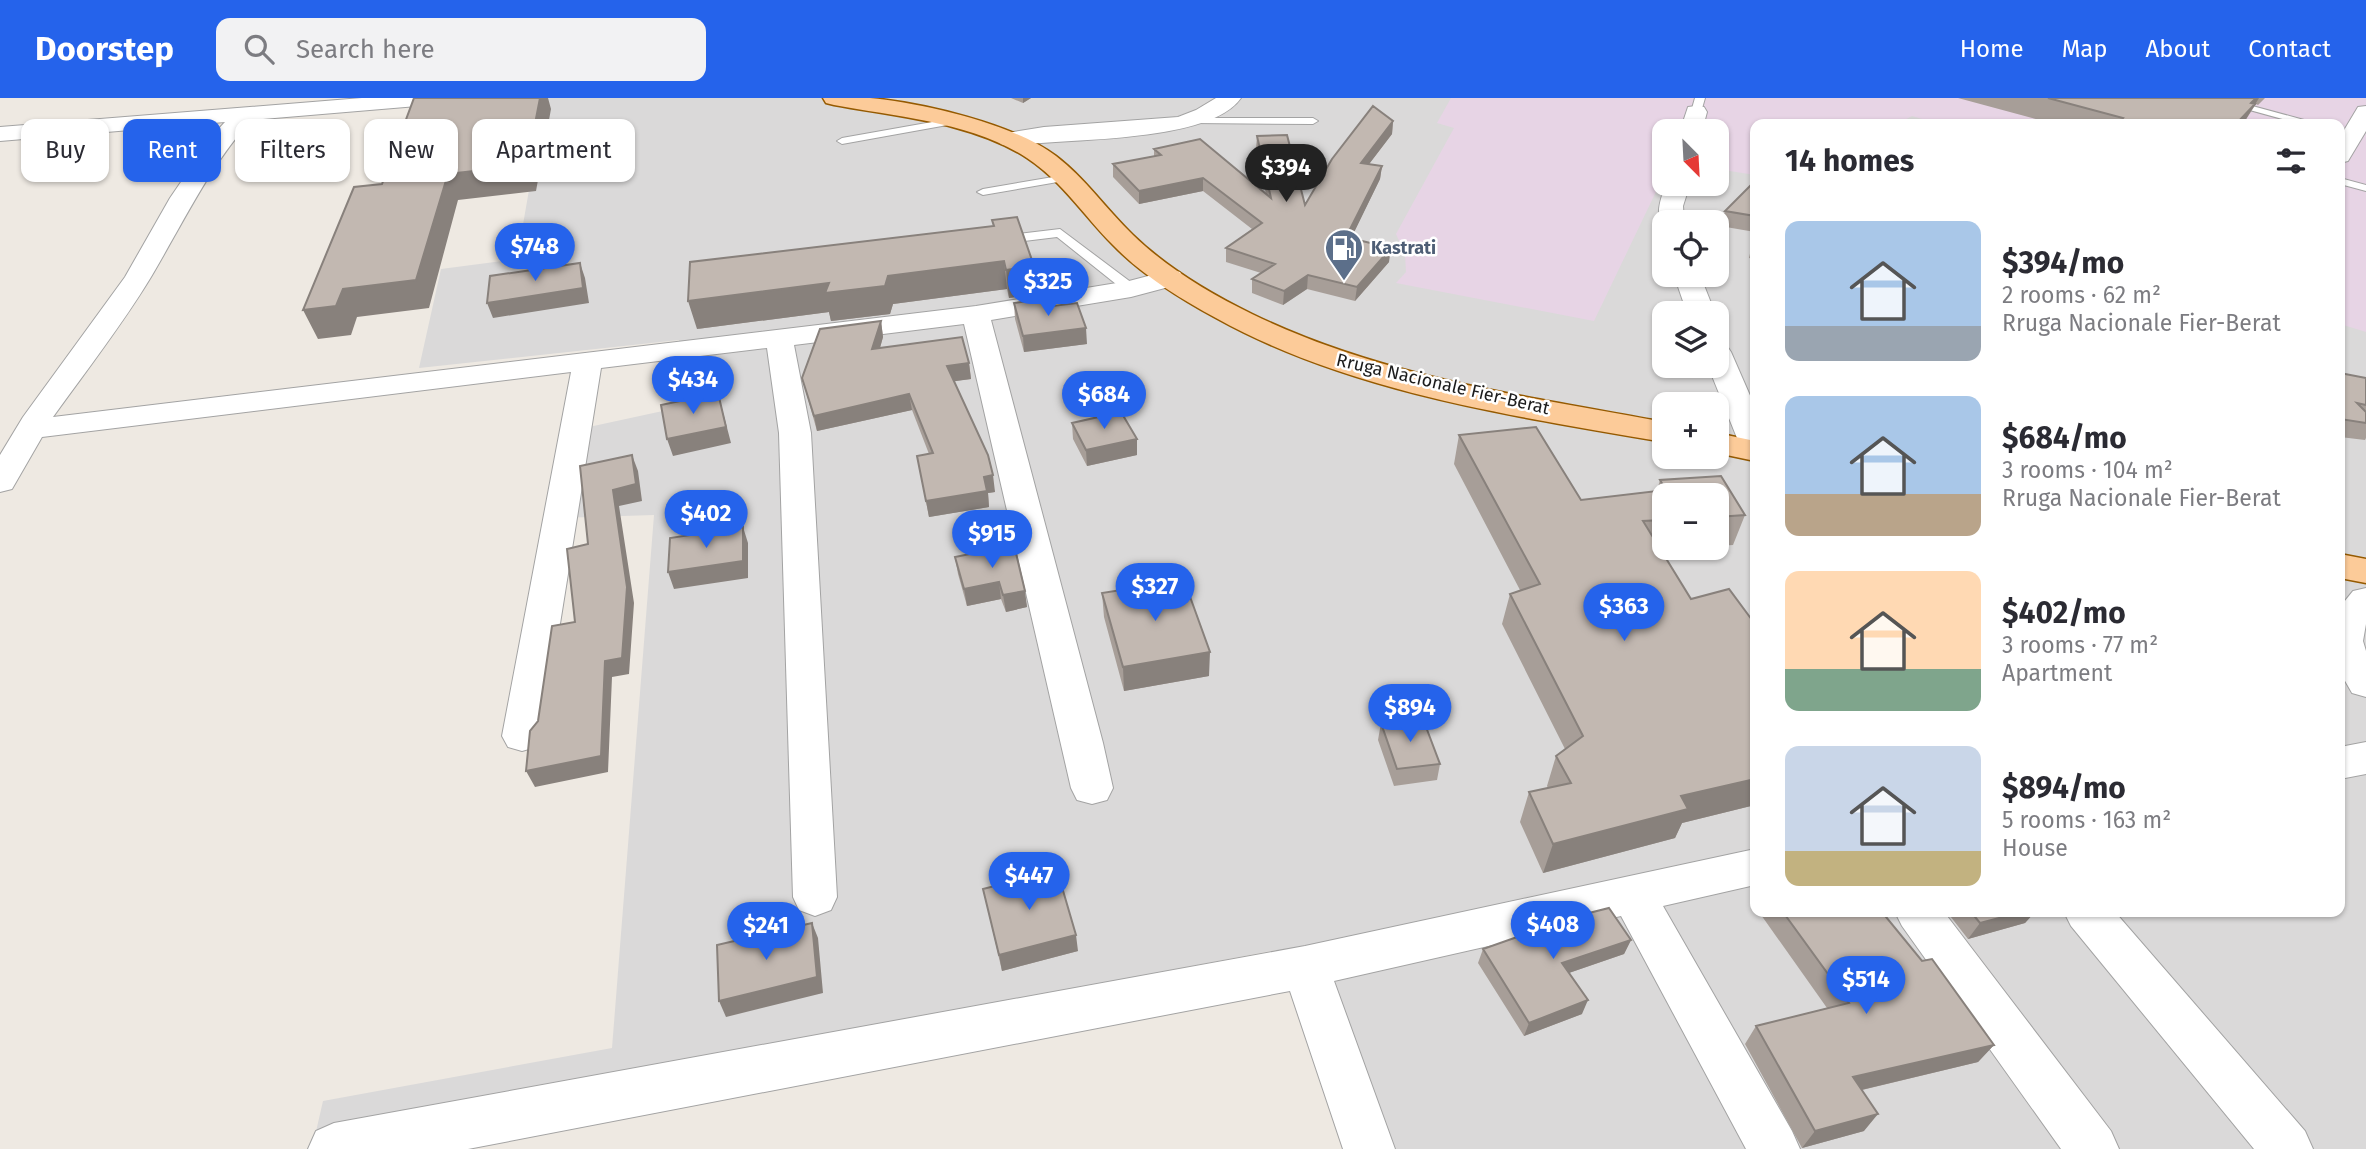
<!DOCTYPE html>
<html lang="en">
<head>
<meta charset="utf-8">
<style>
	body { margin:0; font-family:"Fira Sans",sans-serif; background:#f2f2f3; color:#2b2b33; height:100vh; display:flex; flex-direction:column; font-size:26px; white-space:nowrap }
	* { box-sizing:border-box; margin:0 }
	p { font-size:23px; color:#7c7c81 }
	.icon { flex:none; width:38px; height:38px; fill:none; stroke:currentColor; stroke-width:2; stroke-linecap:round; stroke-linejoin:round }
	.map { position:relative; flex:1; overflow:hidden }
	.details { position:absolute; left:1750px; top:21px; width:595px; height:798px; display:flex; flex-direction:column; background:#fff; border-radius:14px; box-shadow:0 2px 5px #0004 }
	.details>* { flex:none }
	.banner { position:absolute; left:21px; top:21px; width:665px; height:63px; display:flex; gap:14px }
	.needle { width:46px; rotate:156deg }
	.controls { position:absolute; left:1652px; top:21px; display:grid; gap:14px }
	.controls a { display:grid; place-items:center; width:77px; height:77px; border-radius:14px; background:#fff; box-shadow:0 2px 5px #0004; font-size:35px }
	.price { position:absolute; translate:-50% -60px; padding:0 16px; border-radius:24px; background:#2563eb; color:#fff; font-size:23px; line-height:46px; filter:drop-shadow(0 2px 4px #0008) }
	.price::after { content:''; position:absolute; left:50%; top:42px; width:21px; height:16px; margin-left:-10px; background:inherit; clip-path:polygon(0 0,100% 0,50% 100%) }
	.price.selected { background:#222; color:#fff }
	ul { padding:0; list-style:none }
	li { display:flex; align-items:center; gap:21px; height:175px; padding:0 35px }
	li span { display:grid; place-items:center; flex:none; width:196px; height:140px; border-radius:14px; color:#555 }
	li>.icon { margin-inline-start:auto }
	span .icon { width:84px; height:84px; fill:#fffc; stroke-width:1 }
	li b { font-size:30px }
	h2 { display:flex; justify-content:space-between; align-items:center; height:84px; padding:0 35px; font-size:30px }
	.pill { padding:0 24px; border-radius:14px; background:#fff; box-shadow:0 2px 5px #0004; font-size:24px; line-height:63px }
	.pill.selected { background:#2563eb; color:#fff }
	header { display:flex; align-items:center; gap:42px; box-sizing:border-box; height:98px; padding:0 35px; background:#2563eb; color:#fff }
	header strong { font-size:33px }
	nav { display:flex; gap:38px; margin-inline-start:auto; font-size:24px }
	.search { width:490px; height:63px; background:#f2f2f3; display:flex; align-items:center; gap:18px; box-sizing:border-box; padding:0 24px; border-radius:14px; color:#7c7c81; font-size:26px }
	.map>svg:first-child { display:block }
	.residential { fill:#dad9d9; fill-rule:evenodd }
	.industrial { fill:#e7d4e5 }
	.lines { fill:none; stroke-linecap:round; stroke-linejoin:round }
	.lane-casing { stroke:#a3a3a3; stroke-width:2 }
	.street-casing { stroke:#a3a3a3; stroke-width:2 }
	.primary-casing { stroke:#955a00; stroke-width:3 }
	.lane { fill:#fff; fill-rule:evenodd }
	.street { fill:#fff; fill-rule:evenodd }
	.primary { fill:#fccb99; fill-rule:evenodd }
	.wall { fill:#a79e98 }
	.shaded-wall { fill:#88817c }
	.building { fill:#c2b8b1; stroke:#88817c; stroke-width:2 }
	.labels { text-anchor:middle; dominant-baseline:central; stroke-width:5; stroke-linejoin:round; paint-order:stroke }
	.far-service-label { font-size:18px; font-weight:bold; fill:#4e5e75; stroke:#fff; text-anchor:start }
	.far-street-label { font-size:18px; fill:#1c1c1c; stroke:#fff }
</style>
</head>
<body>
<header>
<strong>Doorstep</strong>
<div class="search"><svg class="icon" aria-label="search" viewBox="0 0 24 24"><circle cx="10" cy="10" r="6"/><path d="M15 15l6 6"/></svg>Search here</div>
<nav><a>Home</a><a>Map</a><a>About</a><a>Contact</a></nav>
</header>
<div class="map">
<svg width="2366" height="1051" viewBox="0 0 2366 1051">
	<rect width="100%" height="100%" fill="#eee9e2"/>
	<path class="residential" d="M545 0H2366V1051H1343L1276 852 479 1004 471 1051H312L323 1003 612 950 654 417 559 420 575 332 672 311 679 242 419 270 441 171 517 161ZM1755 26H2340V814H1755ZM1664 33H1717V86H1664ZM1664 124H1717V177H1664ZM1664 215H1717V268H1664ZM1664 306H1717V359H1664ZM1664 397H1717V450H1664Z"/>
	<path class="industrial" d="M1451 0H2366V234L2340 226V26H1939L1912 18 1897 26H1755V77L1717 71V33H1664V77L1594 223 1396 185 1406 174 1405 156 1396 136 1454 30 1437 25Z"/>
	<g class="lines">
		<defs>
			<path id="lane" d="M1695 0H1705L1701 14 1696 17 1691 14Z
				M2206 0H2223L2304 22 2301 26H2291L2293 24Z
				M1189 20H1313L1318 23 1313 26 1193 25 1188 22Z
				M949 21 953 22V26L842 46 837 43 842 40Z
				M1065 77 1071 80 1069 82 983 97 977 94 983 91Z
				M2340 80 2366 87V93L2340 86Z
				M1060 131 1136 188V194H1126L1057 139 1000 146 994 142 1000 138Z"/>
			<path id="street" d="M362 0H452L449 5 441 6 251 22C209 69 183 125 151 179 122 227 86 273 53 319L976 208 1129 183 1171 172 1180 174 1184 180 1180 186 1131 199 991 222 1103 645 1113 690 1107 702 1092 706 1077 702 1071 690 964 226 794 247 811 335 837 799 831 812 815 818 799 812 793 799 779 335 767 250 601 270 542 638 536 649 522 653 508 649 502 638 571 274 42 339 12 391 0 394V357L23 319 125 179 170 100 213 37 225 24 0 43V29Z
				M1216 0H1241C1209 46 1063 40 1009 48L1001 46 998 41 1001 36 1044 29 1178 19 1196 12Z
				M1696 8 1704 9 1707 14 1702 33H1680L1688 9Z
				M2366 8V33L2348 63 2340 65V39L2358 9Z
				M1666 86H1690L1683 108 1684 124H1664V130C1654 117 1661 100 1666 86Z
				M1674 177H1700L1715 215H1687Z
				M1717 245 1727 248 1731 254 1755 309V354L1744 352 1739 345 1708 268H1717Z
				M2366 490V526L2363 543 2366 553V599L2352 595 2340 574V509L2353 493Z
				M2366 644V676L2340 681V649Z
				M1755 751V787L1663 808 1792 1033 1800 1051H1746L1621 818 1334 883 1395 1051H1343L1290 893 468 1051H308L316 1033 334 1025 1305 848Z
				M1895 814H1944L2111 1033 2119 1051H2061L1902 828Z
				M2064 814H2115L2305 1033 2313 1051H2254L2071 828Z"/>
			<path id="primary" d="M823 0C839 0 855 0 870 0 923 5 1014 26 1056 58 1085 80 1106 111 1133 137 1167 170 1209 195 1252 216 1381 279 1524 298 1664 324V344C1514 318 1351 295 1216 220 1179 200 1142 177 1113 147 1084 118 1062 83 1027 60 972 24 897 19 834 7L826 5Z
				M1717 335 1755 343V363L1717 355Z
				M2340 456 2366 461V485L2340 480Z"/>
		</defs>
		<use href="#lane" class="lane-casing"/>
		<use href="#street" class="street-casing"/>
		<use href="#primary" class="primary-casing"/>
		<use href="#lane" class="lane"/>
		<use href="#street" class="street"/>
		<use href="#primary" class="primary"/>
	</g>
	<path class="wall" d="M1011 0H1031L1023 5Z
		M1958 0H2265L2258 7 2256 6 2243 26H2054Z
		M1393 23 1392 36 1369 66 1382 68 1380 81 1351 140 1389 164 1355 203 1307 191 1283 207 1252 195V181L1261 175 1226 164V150L1252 131 1203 93 1139 106 1113 79V66L1154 58V51L1266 96 1256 51 1257 38 1305 107Z
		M1755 83V134L1720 128 1725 113Z
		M992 122 1036 196 1009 200 1007 191 893 206 890 216 831 223 829 214 697 231 993 128Z
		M1755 134V161L1749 160Z
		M1014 205 1045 209 1087 246 1024 254 1015 221Z
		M881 223 883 239 880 250 969 265 971 281 954 283 995 394 988 395 989 409 929 419 917 358 929 356 912 312 817 333 802 280Z
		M2340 275 2366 280V340L2365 342 2340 339Z
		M1072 325 1137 341V357L1087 368 1073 341Z
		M1536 329 1581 402 1657 393 1660 382 1721 378 1745 417 1733 447 1717 448V397H1664V450H1682L1660 451 1691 501 1729 491 1755 526V707L1682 725 1675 740 1543 775 1520 724 1529 694 1548 690 1547 688 1556 658 1565 651 1502 526 1510 496 1520 492 1454 366 1459 337Z
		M1014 447 1027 509 1006 514 1001 501 967 508 958 476 955 459Z
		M1102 495 1209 578 1124 593 1104 519Z
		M1381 625 1440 666 1437 682 1394 688 1378 642Z
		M983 791 1078 853 1002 873Z
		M1759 814H1882L1922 863 1994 947 1978 964 1862 992 1864 1033 1802 1050 1745 946 1756 928 1827 910Z
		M1947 814H2035L2025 825 1968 841Z
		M1631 842 1624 856 1569 875 1582 916 1524 938 1478 865 1483 851Z"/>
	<path class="shaded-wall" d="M540 0H548L551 11 536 93 458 102 429 210 357 219 351 237 318 241 303 212 343 191 448 76Z
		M1023 0H1031L1023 5Z
		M2256 0H2259L2243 26H2236L2251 5Z
		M1393 23 1392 36 1360 78 1361 65Z
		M1382 68 1380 81 1345 153 1346 139Z
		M1203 80V93L1139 106V93Z
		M1391 150 1389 164 1355 203 1357 189Z
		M1004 163 1007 191 893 206 890 216 831 223 829 214 697 231 688 203Z
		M580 165 585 180 589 205 493 220 487 205Z
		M1034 168 1036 196 1009 200 1006 172Z
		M1308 177 1307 191 1283 207 1284 193Z
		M881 223 883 239 875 267 872 251Z
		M1086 230 1087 246 1024 254 1023 238Z
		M969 265 971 281 949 284 947 268Z
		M718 295 731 345 673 358 667 341Z
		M909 296 912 312 817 333 814 318Z
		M1137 341V357L1087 368 1086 352Z
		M632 357 638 373 642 403 619 408 634 505 629 576 612 579 608 674 535 689 526 673 601 658 613 392Z
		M993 377 995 394 988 395 989 409 929 419 926 403 984 379Z
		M743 429 748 445V480L674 491 668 474Z
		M999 484 1001 501 967 508 964 491Z
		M1025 493 1027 509 1006 514 1003 497Z
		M1210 554 1209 578 1124 593 1123 569Z
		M1755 681V707L1682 725 1675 740 1543 775 1553 746 1681 698Z
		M2022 814H2035L2025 825 1968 841 1980 825Z
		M812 825 818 840 823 895 726 919 719 903Z
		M1076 837 1078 853 1002 873 999 857Z
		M1631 842 1624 856 1557 879 1562 865Z
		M1588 902 1582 916 1524 938 1529 925Z
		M1994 947 1978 964 1840 997 1853 979Z
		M1878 1016 1864 1033 1802 1050 1815 1033Z"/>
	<path class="building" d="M414 0H540L527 67 448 76 416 182 343 191 336 208 303 212 354 89 382 86Z
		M2048 0H2256L2251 5 2255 6 2236 26H2117L2123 20Z
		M1373 8 1393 23 1361 65 1382 68 1346 139 1391 150 1357 189 1308 177 1284 193 1252 181 1275 166 1226 150 1262 125 1203 80 1139 93 1113 66 1161 57 1154 51 1200 41 1271 100 1257 38 1287 37 1305 107 1332 61Z
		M1755 83V118L1725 113Z
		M1017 119 1034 168 1006 172 1004 163 888 178 885 188 825 195 829 185 688 203 690 164 994 128 992 122Z
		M580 165 583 190 487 205 490 178Z
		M1042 201 1045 209 1077 205 1086 230 1023 238 1014 205Z
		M881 223 872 251 962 239 969 265 947 268 988 357 993 377 984 379 987 393 926 403 917 358 933 355 909 296 814 318 802 280 820 231Z
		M2340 275 2366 280V307L2357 305 2366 314V325L2340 321Z
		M718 295 726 329 667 341 661 307Z
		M1121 314 1137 341 1086 352 1072 325Z
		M1536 329 1581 402 1666 392 1660 382 1721 378 1745 417 1717 419V397H1664V422L1643 423 1691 501 1729 491 1755 526V681L1681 698 1688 711 1553 746 1529 694 1571 685 1556 658 1583 638 1510 496 1540 486 1459 337Z
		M632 357 636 386 613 392 627 489 622 560 605 563 601 658 526 673 530 633 538 623 552 528 575 524 567 451 588 446 580 368Z
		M743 429V463L668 474 670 440Z
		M1014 447 1025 493 1003 497 999 484 964 491 955 459Z
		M1184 482 1210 554 1123 569 1102 495Z
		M1423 621 1440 666 1397 671 1381 625Z
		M1057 772 1076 837 999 857 983 791Z
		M1609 810 1631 842 1562 865 1588 902 1529 925 1483 851 1577 818Z
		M1783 814H1882L1922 863 1932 861 1994 947 1853 979 1878 1016 1815 1033 1756 928 1849 905Z
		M1971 814H2022L1980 825Z
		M812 825 817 879 719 903 717 847Z"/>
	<defs>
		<symbol id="fuel-pin" viewBox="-11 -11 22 30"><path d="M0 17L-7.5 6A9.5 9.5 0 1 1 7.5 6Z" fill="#5c6f8a" stroke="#fff"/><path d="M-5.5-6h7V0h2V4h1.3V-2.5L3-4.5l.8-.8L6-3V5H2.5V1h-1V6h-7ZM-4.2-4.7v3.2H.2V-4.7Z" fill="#fff"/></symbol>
	</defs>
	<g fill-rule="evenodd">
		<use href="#fuel-pin" x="1322" y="128" width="44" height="60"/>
	</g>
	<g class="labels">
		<g class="far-service-label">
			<text x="1371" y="150">Kastrati</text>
		</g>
		<g class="far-street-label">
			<text transform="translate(1443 286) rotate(13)">Rruga Nacionale Fier-Berat</text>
		</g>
	</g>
</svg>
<div class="controls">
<a><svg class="needle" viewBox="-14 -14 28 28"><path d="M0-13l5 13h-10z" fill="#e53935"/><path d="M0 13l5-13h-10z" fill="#7c7c81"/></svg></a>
<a><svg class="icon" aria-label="locate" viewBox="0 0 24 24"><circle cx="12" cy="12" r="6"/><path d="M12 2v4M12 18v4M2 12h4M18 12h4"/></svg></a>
<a><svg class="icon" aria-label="layers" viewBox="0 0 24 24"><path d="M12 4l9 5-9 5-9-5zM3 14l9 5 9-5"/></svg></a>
<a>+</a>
<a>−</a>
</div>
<b class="price selected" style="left:1286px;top:106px">$394</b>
<b class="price" style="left:535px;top:185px">$748</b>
<b class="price" style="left:1048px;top:220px">$325</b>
<b class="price" style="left:693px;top:318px">$434</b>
<b class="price" style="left:1104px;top:333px">$684</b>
<b class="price" style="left:706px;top:452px">$402</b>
<b class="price" style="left:992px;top:472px">$915</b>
<b class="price" style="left:1155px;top:525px">$327</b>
<b class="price" style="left:1624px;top:545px">$363</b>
<b class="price" style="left:1410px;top:646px">$894</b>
<b class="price" style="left:1029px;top:814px">$447</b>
<b class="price" style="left:1553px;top:863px">$408</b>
<b class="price" style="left:766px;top:864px">$241</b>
<b class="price" style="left:1866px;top:918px">$514</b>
<div class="banner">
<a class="pill">Buy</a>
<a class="pill selected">Rent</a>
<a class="pill">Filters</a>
<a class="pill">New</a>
<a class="pill">Apartment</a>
</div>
<section class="details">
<h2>14 homes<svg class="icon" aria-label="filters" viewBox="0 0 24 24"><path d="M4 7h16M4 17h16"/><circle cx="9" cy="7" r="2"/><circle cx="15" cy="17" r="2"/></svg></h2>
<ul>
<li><span style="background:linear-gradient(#a9c7e8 75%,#9aa5b1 0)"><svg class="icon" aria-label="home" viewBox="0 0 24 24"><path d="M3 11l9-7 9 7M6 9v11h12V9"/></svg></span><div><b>$394/mo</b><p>2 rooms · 62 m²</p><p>Rruga Nacionale Fier-Berat</p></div></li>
<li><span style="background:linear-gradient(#a9c7e8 70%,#b9a48a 0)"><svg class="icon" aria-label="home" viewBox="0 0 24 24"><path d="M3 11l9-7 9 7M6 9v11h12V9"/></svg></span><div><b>$684/mo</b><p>3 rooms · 104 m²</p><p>Rruga Nacionale Fier-Berat</p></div></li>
<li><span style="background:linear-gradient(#ffd9b3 70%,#7fa58c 0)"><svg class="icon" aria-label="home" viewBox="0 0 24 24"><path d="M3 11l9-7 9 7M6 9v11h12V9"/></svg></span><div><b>$402/mo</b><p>3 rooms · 77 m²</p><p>Apartment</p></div></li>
<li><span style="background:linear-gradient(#c9d6e8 75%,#c2b280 0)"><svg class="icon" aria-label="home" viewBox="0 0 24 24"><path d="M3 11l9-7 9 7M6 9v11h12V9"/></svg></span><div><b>$894/mo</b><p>5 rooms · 163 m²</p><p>House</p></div></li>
</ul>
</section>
</div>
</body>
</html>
